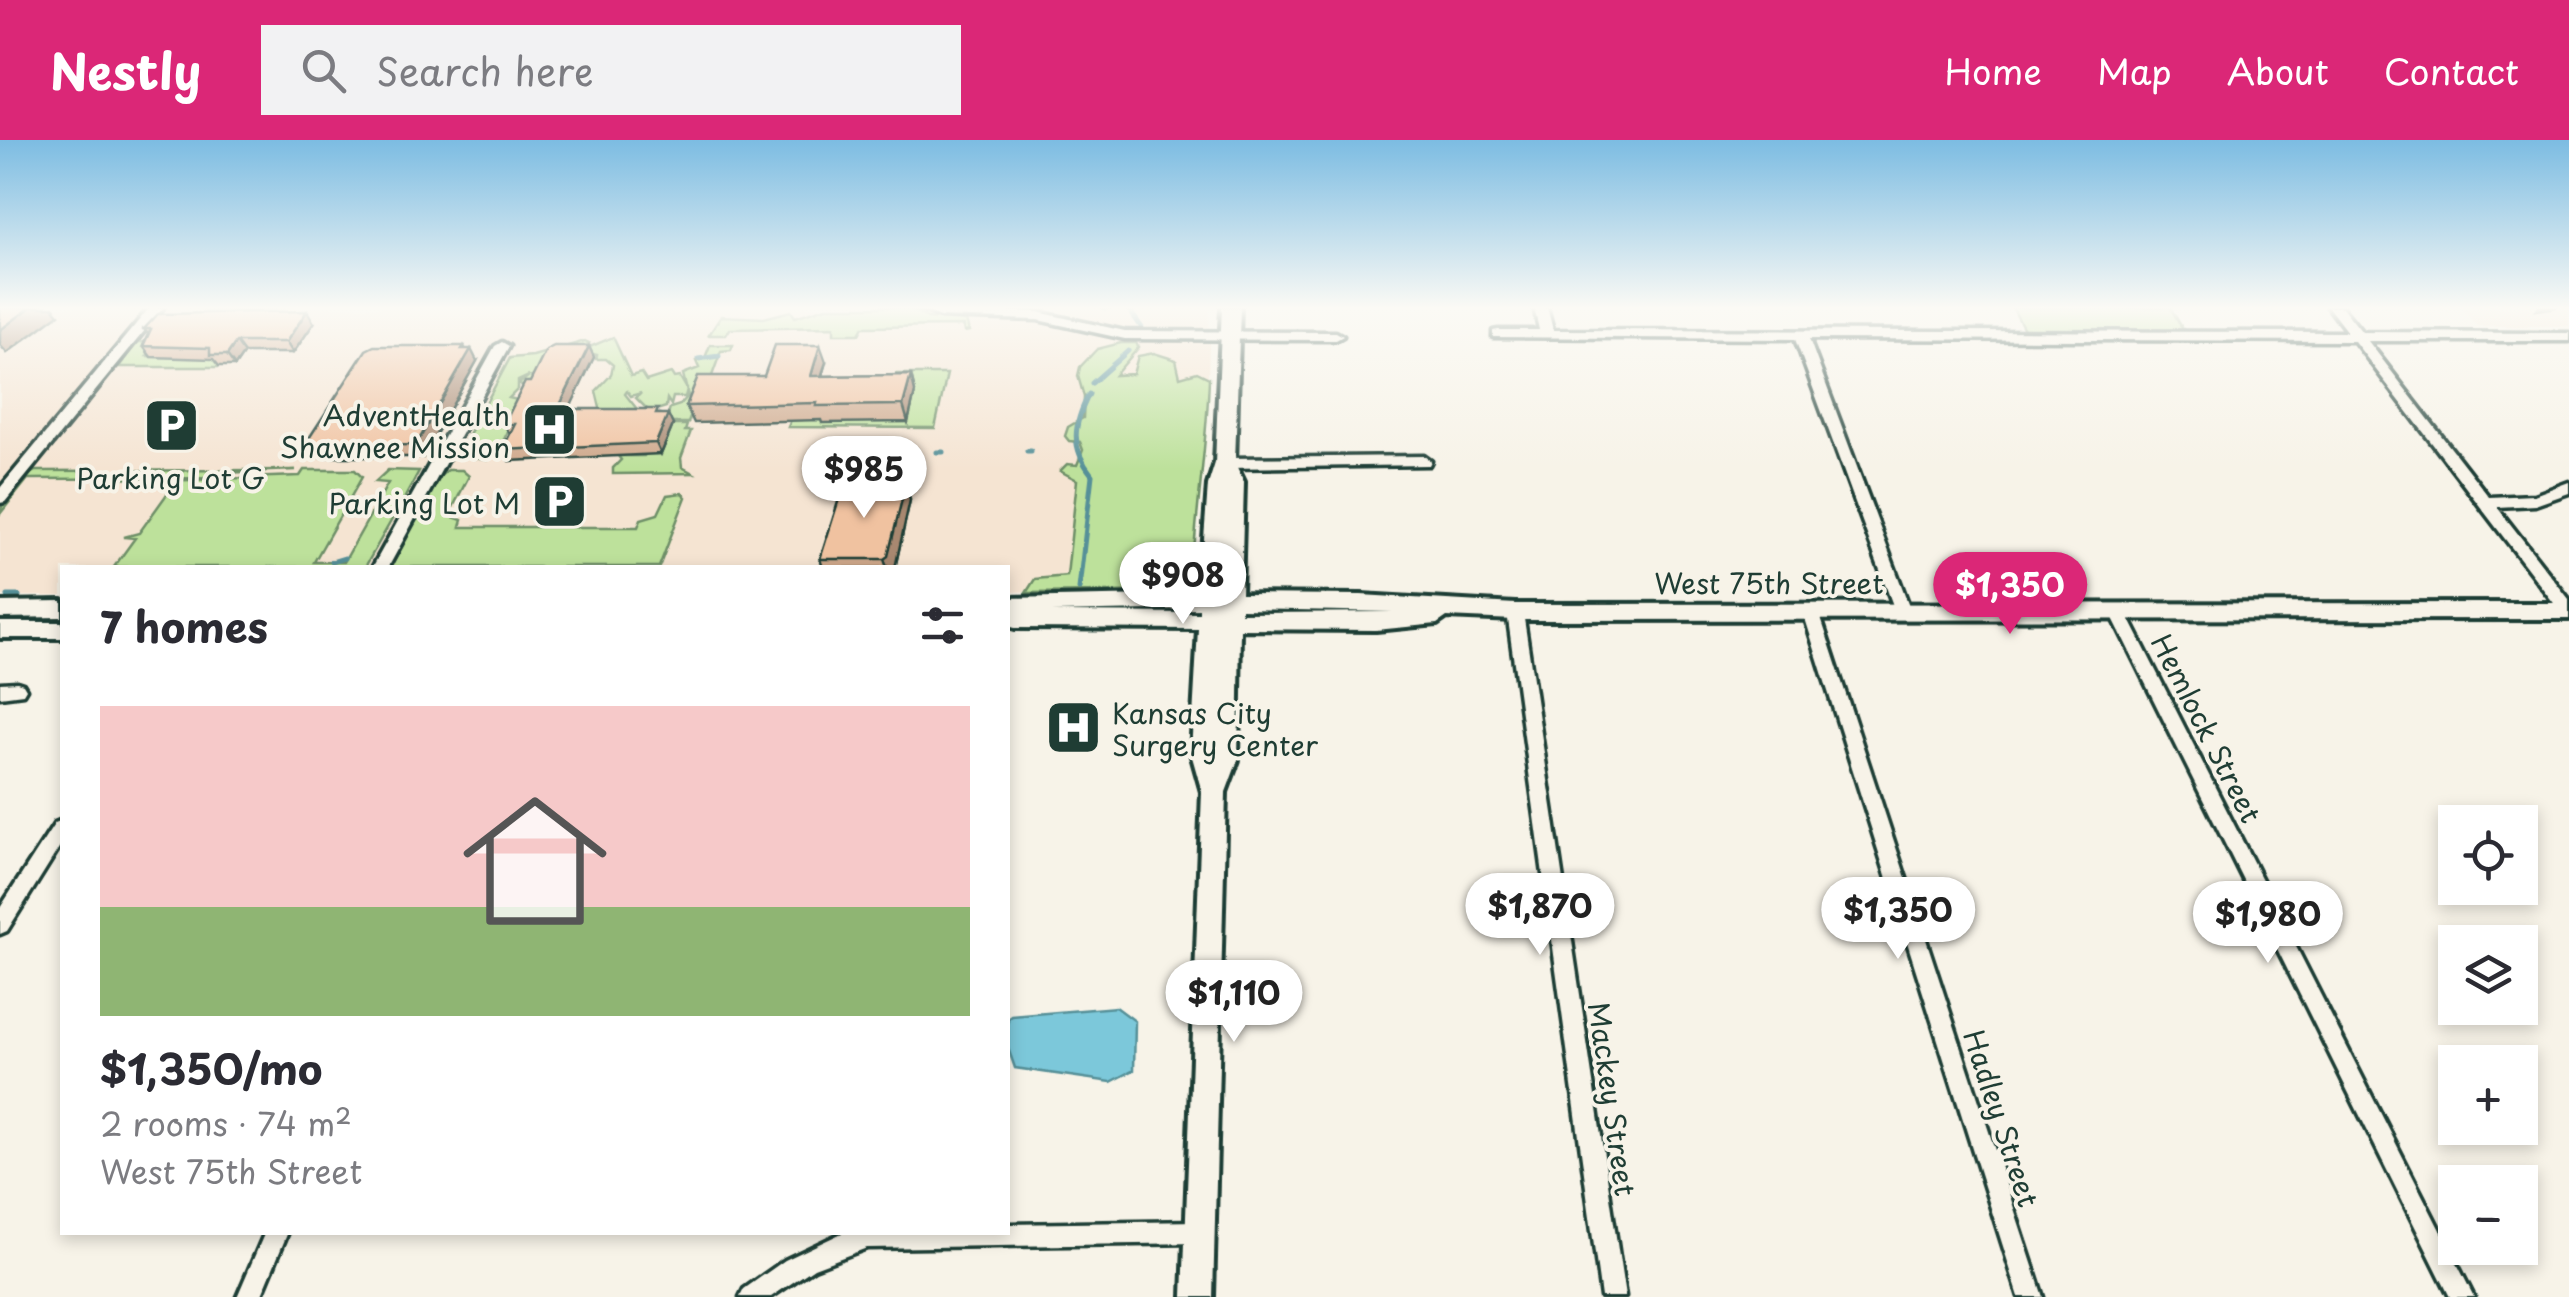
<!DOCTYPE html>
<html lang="en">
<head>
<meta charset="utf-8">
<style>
	body { margin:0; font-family:"Playpen Sans",sans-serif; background:#f2f2f3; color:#2b2b33; height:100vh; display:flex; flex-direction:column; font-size:38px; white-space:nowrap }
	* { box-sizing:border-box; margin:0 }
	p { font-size:32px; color:#7c7c81 }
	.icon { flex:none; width:55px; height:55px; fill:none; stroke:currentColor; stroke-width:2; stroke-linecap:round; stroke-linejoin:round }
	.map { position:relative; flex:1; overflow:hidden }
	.side { position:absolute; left:60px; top:425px; width:950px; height:670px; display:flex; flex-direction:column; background:#fff; border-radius:0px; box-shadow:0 5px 15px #0003 }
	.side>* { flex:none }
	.controls { position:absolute; left:2438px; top:665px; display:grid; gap:20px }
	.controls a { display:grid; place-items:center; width:100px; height:100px; border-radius:0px; background:#fff; box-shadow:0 5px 15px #0003; font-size:50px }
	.price { position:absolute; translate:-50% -85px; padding:0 22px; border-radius:35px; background:#fff; color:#222; font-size:32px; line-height:65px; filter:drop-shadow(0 2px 5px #0008) }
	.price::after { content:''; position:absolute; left:50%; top:60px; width:30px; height:22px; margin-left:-15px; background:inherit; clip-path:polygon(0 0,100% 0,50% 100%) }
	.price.current { background:#db2777; color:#fff }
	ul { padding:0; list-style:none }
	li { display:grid; align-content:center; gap:20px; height:530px; padding:0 40px }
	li+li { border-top:2px solid #e1e1e2 }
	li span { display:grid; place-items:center; height:310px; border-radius:0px; color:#555 }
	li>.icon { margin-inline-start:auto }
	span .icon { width:180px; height:180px; fill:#fffc; stroke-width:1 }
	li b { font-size:42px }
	h2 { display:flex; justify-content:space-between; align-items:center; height:120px; padding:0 40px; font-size:42px }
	header { display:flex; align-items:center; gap:60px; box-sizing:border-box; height:140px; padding:0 50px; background:#db2777; color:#fff }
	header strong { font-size:48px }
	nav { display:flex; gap:55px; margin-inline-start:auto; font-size:35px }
	.search { width:700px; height:90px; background:#f2f2f3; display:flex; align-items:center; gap:25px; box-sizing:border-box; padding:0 35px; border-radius:0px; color:#7c7c81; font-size:38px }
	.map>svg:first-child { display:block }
	.built { fill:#f5e4d2 }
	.green { fill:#bde19b; stroke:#6e8f68; stroke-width:2.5 }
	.water { fill:#7bc8da; stroke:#569098; stroke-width:2.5 }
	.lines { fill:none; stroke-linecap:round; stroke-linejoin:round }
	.stream { stroke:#569098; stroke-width:5 }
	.street-casing { stroke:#1f3d34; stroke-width:7 }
	.secondary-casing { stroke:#1f3d34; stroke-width:8 }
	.street { fill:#f7f3e8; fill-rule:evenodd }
	.secondary { fill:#f7f3e8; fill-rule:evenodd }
	.wall { fill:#cea78a; stroke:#1f3d34; stroke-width:2.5 }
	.shaded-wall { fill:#a88870; stroke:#1f3d34; stroke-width:2.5 }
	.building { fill:#f0c2a0; stroke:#1f3d34; stroke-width:2.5 }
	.labels { text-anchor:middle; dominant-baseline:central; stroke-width:8; stroke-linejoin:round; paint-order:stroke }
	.poi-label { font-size:28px; fill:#1f3d34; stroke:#f7f3e8; text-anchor:end }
	.street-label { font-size:28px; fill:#1f3d34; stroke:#f7f3e8 }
</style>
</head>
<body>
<header>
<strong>Nestly</strong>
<div class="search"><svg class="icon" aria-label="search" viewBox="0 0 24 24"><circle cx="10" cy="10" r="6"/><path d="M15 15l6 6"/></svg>Search here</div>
<nav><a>Home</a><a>Map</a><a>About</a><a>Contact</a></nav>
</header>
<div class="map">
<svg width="2569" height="1157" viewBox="0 0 2569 1157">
	<rect width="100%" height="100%" fill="#f7f3e8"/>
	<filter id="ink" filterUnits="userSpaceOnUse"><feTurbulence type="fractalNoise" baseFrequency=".01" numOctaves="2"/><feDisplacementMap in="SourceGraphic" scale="20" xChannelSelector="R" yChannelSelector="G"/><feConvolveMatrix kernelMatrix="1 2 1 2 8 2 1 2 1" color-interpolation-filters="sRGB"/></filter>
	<g filter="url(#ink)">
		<path class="built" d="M0 167H1210L1208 242 1083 450 1008 452V428H62V456H0Z
			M2460 167H2569V186H2477Z"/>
		<path class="green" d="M826 167H907L928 178 966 181 969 191 964 192 963 186 863 187 859 194H834V187L730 189 726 195H709L721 176 764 178 791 171 795 177Z
			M2012 167H2170L2184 191H2025Z
			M613 197 631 236 641 233 646 241 671 233 674 238 680 237 687 249 685 257H673L671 265 667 259 666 267 650 272 636 258 641 253 631 256 627 251 625 254 641 274 601 272 596 251 611 235 613 225 606 219H596L597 215 580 211Z
			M585 201 589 203 541 236 532 237 536 239 524 248 519 244 529 236 518 241V249L509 258 517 260 526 256 497 313H491L487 320 458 315 510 218 533 216Z
			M137 202H157L147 216 215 217 221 223 218 227H119Z
			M1121 203H1136L1139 207 1115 235 1133 234 1138 216 1154 213 1176 220 1180 237 1197 232 1209 238C1207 306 1195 374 1192 442L1178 451 1026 453 1035 439 1067 436 1077 340 1060 331 1067 324 1077 325 1083 310 1080 302 1069 301 1065 296 1068 287 1083 278 1084 257 1078 236 1080 227 1097 209Z
			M710 205H733L731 210 721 211 708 247 699 254 688 283H665L670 268 680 265 688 256 683 234 699 228 696 221 705 218Z
			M896 234H947L935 288 788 287 791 280 892 252Z
			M673 285H687L685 291H691L681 318 682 327 693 333 613 334V328L621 320 618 316H644Z
			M296 330 219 333 215 338 28 339 0 374C2 359 21 337 35 331Z
			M304 330H355L362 337 314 422H344L371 374H395L365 427H114L135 398 124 397 139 393 172 347 159 345 162 341 300 336Z
			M388 330 419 331 397 372H372L388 343 375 342Z
			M448 330H462L469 336 451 371 453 377 462 380 460 387H638L641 379 658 374 667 355 682 353 686 357 659 427H391L440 336Z"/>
		<path class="water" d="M1116 867 1135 881 1134 930 1111 942 1015 928 1008 908V879L1012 876Z"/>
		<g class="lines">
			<path class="stream" d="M1104 168 1111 167
				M1128 168 1142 188
				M698 219 719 216
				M1092 243 1128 211
				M1027 311H1031
				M937 312H943
				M332 422 345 418
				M1079 449 1092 335C1070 307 1073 285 1089 254
				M8 456H19"/>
			<defs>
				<path id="street" d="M150 167 163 168 5 362 0 363V348Z
					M915 167 1038 172 1125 191 1336 192 1343 196 1336 200 1125 199 1038 180 941 177Z
					M1534 167H1547L1553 190 2347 192 2328 167H2342L2362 192 2569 193V201H2368L2489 357 2534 355 2569 342V353L2535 365 2497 367 2569 459V477L2563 475 2354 201 1809 199 1911 471 1903 477 1895 471 1795 199 1493 197V191L1498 190H1539Z
					M502 202 509 206 388 428H372L495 206Z
					M1424 316 1431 321 1429 325 1225 328 1218 323 1225 318Z
					M1515 466 1523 472 1625 1157H1601L1507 472Z
					M1811 466 1819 472 2043 1157H2019L1803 472Z
					M2118 466 2126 472 2474 1157H2450L2110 472Z
					M17 542 23 544 26 549 23 554 0 557V543Z
					M62 680V703L7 791 0 794V768L55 683Z
					M1200 1081 1208 1084 1211 1092 1208 1100 1200 1103 867 1108 814 1128 771 1157H740L744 1149 785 1120 844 1092H1008V1084Z
					M265 1092H288L261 1157H237Z"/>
				<path id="secondary" d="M1222 167H1240L1235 323 1244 342 1241 454 1361 455 1515 464 2569 463V479L1515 480 1447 477 1437 484 1376 490 1240 489 1238 620 1226 652 1213 1157H1183L1202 652 1191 613 1198 489 1015 488 1008 486V458L1200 454 1208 345 1215 323ZM1199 469V473L1052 472ZM1241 469 1393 472 1241 473Z
					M62 461V477L0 478V462Z
					M0 482H62V498H0Z"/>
			</defs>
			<use href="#street" class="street-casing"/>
			<use href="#secondary" class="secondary-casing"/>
			<use href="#street" class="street"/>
			<use href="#secondary" class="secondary"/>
		</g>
		<path class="wall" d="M314 183 293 213H244L235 226H219L213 219 151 217 143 206 148 194 144 189Z
			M594 217 569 269 660 274 673 285 661 314 509 321 502 310 510 294 504 284Z
			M477 221 423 317H312L304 306Z
			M826 222 822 236 911 235 915 252 908 282 822 283 821 280 694 283 686 266 764 236Z
			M906 343 910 360 895 428H823L820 419Z"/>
		<path class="shaded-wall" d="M31 167H53L59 174 7 213 0 205V190Z
			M2539 167H2557L2536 170Z
			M307 171 314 183 293 213 286 202Z
			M236 202 244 213 235 226 227 215Z
			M820 205 826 222 816 253 811 236Z
			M464 206 468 214 471 209 477 221 423 317 416 305Z
			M589 206 594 217 564 281 558 269Z
			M911 235 915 252 908 282 903 265Z
			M668 274 673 285 661 314 656 303Z
			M906 343 910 360 895 428H887L884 419Z"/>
		<path class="building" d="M0 167H31L0 190Z
			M307 171 286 202H236L227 215H210V208L143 206 151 189H144L158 174Z
			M775 205H820L811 236 911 235 903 265 816 266 817 263 686 266 698 236H764Z
			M374 206H464L462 209H471L416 305 304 306 366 210Z
			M554 206H589L558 269H658L656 274H668L656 303 502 310 515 284H504L525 242H530L546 210Z
			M844 343H906L888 416 884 419H820Z"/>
	</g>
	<linearGradient id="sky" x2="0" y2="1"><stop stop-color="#7cbce2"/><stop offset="0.51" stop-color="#fbfaf5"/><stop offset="1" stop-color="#fbfaf5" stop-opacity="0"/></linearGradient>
	<rect width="2569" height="329" fill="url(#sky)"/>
	<defs>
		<symbol id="parking-square" viewBox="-11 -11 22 22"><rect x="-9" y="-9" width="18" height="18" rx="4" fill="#1f3d34" stroke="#f7f3e8"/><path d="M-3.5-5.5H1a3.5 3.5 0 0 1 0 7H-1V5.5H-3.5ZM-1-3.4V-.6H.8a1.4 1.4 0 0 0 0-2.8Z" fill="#fff"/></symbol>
		<symbol id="hospital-square" viewBox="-11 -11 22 22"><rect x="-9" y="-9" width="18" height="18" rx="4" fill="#1f3d34" stroke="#f7f3e8"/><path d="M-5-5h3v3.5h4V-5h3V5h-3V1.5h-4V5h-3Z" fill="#fff"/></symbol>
	</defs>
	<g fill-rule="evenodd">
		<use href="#parking-square" x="140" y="254" width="63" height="63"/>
		<use href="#hospital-square" x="518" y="258" width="63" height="63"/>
		<use href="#parking-square" x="528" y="330" width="63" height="63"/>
		<use href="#hospital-square" x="1042" y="556" width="63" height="63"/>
	</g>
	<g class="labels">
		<g class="poi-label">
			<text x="510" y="274">AdventHealth<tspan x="510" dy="32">Shawnee Mission</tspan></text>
			<text x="171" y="337" text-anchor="middle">Parking Lot G</text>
			<text x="520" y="362">Parking Lot M</text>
			<text x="1112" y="572" text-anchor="start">Kansas City<tspan x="1112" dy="32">Surgery Center</tspan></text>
		</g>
		<g class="street-label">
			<text x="1769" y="442">West 75th Street</text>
			<text transform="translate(2207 588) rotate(63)">Hemlock Street</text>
			<text transform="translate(1613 959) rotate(82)">Mackey Street</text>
			<text transform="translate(2002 978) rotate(72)">Hadley Street</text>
		</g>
	</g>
</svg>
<div class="controls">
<a><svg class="icon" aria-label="locate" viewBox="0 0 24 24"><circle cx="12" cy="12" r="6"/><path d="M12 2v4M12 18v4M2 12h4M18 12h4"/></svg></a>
<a><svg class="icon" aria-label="layers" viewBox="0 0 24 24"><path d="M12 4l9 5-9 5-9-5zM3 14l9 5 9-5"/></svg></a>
<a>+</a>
<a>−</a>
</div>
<b class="price" style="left:864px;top:381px">$985</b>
<b class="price" style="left:1183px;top:487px">$908</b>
<b class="price current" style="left:2010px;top:497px">$1,350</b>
<b class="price" style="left:1540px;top:818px">$1,870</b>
<b class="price" style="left:1898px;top:822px">$1,350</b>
<b class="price" style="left:2268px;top:826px">$1,980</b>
<b class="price" style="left:1234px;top:905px">$1,110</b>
<section class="side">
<h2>7 homes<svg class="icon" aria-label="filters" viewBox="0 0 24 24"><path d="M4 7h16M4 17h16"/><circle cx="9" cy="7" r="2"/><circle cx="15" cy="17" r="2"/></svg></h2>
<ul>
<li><span style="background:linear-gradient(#f6c9c9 65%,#8fb573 0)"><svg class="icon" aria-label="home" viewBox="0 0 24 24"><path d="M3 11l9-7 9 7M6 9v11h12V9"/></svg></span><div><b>$1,350/mo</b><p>2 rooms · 74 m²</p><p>West 75th Street</p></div></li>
</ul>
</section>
</div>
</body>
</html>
